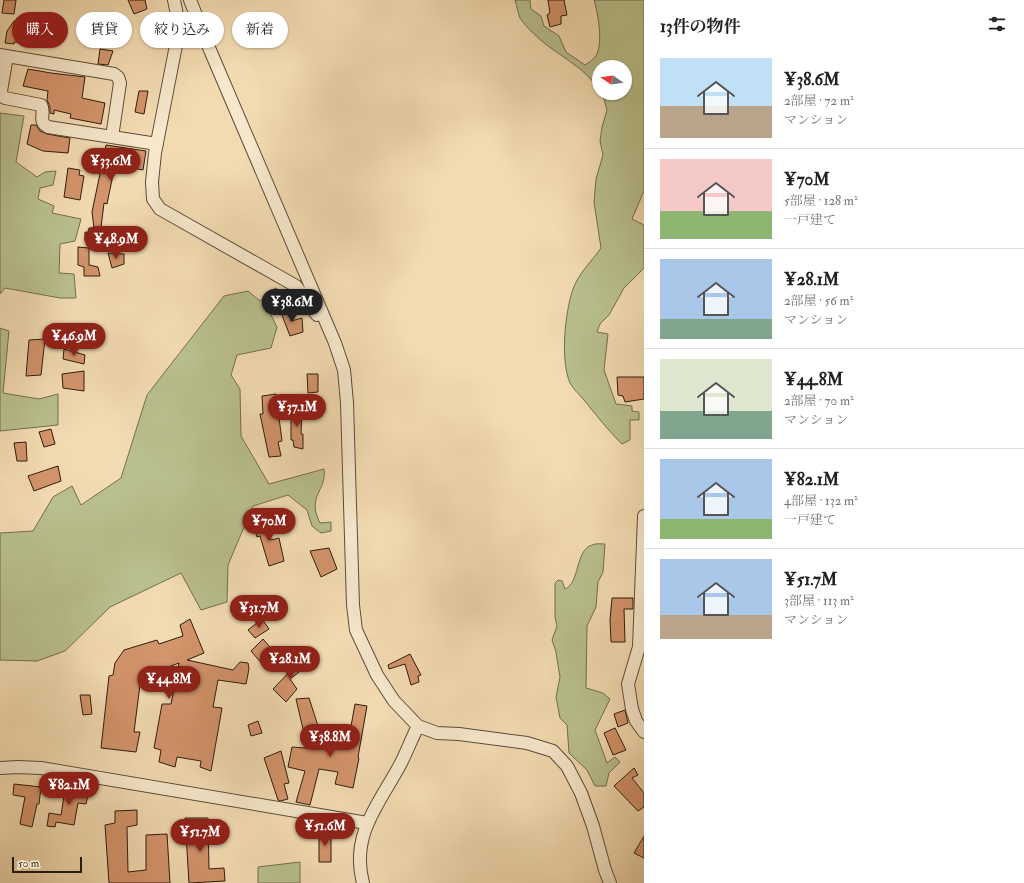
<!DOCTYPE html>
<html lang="ja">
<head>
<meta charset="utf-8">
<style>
	body { margin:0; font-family:"IM FELL Double Pica","Noto Serif JP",serif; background:#f2f2f2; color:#202124; height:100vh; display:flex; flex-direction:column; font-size:15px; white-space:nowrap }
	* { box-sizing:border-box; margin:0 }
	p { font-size:13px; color:#757577 }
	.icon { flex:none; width:22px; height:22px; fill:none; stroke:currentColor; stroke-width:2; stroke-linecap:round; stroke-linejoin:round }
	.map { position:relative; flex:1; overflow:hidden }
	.details { display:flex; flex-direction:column; background:#fff; width:380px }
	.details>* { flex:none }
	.hud { position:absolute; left:12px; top:12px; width:380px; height:36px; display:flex; gap:8px }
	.needle { width:26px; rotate:283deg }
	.buttons { position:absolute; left:592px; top:60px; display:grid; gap:8px }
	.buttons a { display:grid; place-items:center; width:40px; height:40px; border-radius:50%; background:#fff; box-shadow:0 1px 3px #0004; font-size:20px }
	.scale { position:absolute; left:12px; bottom:10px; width:70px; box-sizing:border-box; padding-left:4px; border:2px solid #2d1d11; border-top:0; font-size:11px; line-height:14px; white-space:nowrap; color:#2d1d11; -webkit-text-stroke:3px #f7e8cc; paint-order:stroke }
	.price { position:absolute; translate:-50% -34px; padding:0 9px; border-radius:14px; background:#8f2418; color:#fff; font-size:13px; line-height:26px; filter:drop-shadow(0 1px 2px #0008) }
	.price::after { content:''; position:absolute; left:50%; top:24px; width:12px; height:9px; margin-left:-6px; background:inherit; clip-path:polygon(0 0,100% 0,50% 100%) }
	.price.current { background:#222; color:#fff }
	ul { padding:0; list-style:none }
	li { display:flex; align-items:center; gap:12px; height:100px; padding:0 16px }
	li+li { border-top:1px solid #e0e0e0 }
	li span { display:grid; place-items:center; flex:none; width:112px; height:80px; border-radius:0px; color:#555 }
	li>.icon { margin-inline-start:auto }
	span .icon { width:48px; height:48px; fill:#fffc; stroke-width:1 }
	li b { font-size:17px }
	h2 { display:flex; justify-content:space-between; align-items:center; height:48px; padding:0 16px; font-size:17px }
	.chip { padding:0 14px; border-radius:18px; background:#fff; box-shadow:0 1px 3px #0004; font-size:14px; line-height:36px }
	.chip.current { background:#8f2418; color:#fff }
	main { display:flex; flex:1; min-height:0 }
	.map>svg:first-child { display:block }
	.green { fill:#b9c08d; stroke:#736e4f }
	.building { fill:#d4946c; stroke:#2d1d11 }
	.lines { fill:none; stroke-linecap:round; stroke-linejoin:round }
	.minor-casing { stroke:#5e4c39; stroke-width:14 }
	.minor { stroke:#f7e8cc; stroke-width:12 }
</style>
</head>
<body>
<main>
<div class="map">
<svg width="644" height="883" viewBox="0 0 644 883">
	<rect width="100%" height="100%" fill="#f3dbb1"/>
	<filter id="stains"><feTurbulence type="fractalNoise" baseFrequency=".005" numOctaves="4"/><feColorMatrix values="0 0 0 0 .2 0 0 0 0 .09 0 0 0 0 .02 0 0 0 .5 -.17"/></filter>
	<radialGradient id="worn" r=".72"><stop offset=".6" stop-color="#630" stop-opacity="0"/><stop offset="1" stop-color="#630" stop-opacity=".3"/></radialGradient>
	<path class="green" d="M515 0H530L531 9 541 16 544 26 559 36 566 52 585 65C588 63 593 60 595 57 604 46 598 13 594 0H644V191L632 219 644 225V268L624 288 609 315 600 324 597 332 608 334 604 370 616 404 632 406V411L639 412V420H630V440L622 444C608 430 596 415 584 400 579 394 573 389 570 383 560 360 565 312 573 289 578 274 592 261 601 248L594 202 596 179 603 155 600 141 602 127 607 110 604 99 601 93H625V67H599V90C583 64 553 54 532 32 528 28 523 23 520 18 518 13 517 6 515 0Z
		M0 113 24 116 16 162 37 177 45 172 56 171 53 185 40 188 38 199 54 206 52 213 81 219 75 241 60 244 59 273 74 274 76 298H60L5 288 0 294Z
		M275 288 281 291 266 305 277 327 271 348 237 355 231 375 240 389 241 436 269 484 324 469C327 491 306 496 320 523L331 522V531L321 533 312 526 307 510 288 495 253 506 228 565 227 602 201 610 181 573 110 607 65 651 37 661 0 660V533L33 531 53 497 72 486 81 505 121 478 147 395 224 296 248 291 260 301Z
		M0 328 9 331 3 393 39 399 58 394V425L0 431Z
		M605 544 603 572 598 582 596 607 587 626 586 688 603 693 610 699 595 730 607 763 615 757 620 762 609 773 606 786H595L587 770 569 753 567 725 560 718 556 697 560 677 556 652 552 640 557 626 555 617V583L558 580 562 581 565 589C580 583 575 550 592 545 596 543 602 544 605 544Z
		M300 862V883H258V867Z"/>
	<path class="building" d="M4 0H16L14 14 2 13Z
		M128 0H145L147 9 134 14Z
		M548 0H564L567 15 561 16V24L550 27 547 15 550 13Z
		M14 21 29 22 28 25 33 26 29 43 14 42V44L5 43 7 31Z
		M100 49 113 51 108 65 98 64Z
		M28 69 51 73 85 77 82 98 105 103 101 124 70 118 71 114 54 110V114L50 113V107L47 100 48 91 23 86Z
		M139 91H148L144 114 135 112Z
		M31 125H36L40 131 47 134 70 138 68 153 43 151 27 144Z
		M106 145 146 151 143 170 115 165 107 204 104 203 99 244 85 241V232L88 233 89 228H94L92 212Z
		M68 168 80 170 79 175 84 176 80 200 64 197Z
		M78 247 89 248V265L98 267 100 276H84V267L78 265Z
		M108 253 124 254V264L112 268Z
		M289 307 291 321 302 318 303 332 290 336 280 310Z
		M45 339 41 375 26 376 29 340Z
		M64 349 85 355 84 364 63 359Z
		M84 371V391L63 388 62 374Z
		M307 374H318V392L308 393Z
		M617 377H644V399L625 402 623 396 618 395Z
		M276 394 282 441 278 442 281 456 269 457 260 414H263L262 396Z
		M291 408H302L301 434H303V449L294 447 293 440H291Z
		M51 429 55 444 44 447 39 432Z
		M26 442 27 461H17L14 443Z
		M58 466 61 481 34 491 28 476Z
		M266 516 271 540 279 538 284 561 269 566 260 536 257 537 252 522Z
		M329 548 337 569 321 577 310 551Z
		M612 598H633V609H624L625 642H611L610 620Z
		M190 619 204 653 187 660 233 670 240 662 248 663 249 669 246 684 218 680 213 707 222 708 211 771 200 767 201 761 177 757 175 767 159 762 161 750 154 748 162 704H171L179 663 141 677 134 732H140L136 752 101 748 109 676 113 675 115 663 124 650 157 640 159 644 183 636 180 625Z
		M262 619 269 629 255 638 248 630Z
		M263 639 275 653 263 665 251 651Z
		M410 654 421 675 418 676 419 682 411 685 405 664 389 669 388 665Z
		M299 655 308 665 290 679 297 689 286 702 273 689 294 667 290 663Z
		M80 695H90L92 714 83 715Z
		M309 698 318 726 303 729 296 699Z
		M355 704 367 706 358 757 359 758 353 788 335 784 338 772 319 769 310 805 296 802 305 771 288 767 292 747 317 749 320 738 348 743Z
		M625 710 628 723 618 727 614 714Z
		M258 721 262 733 251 736 248 725Z
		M615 728 626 750 613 755 604 733Z
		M281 751 289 783 284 784 288 799 280 801 278 800 264 758Z
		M634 768 638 775 632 778 644 793V807L638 811 614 786Z
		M66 783 80 786 79 793 88 795 86 804 78 803 74 825 56 822 55 827 47 826 49 813 61 815Z
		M14 784 41 787 39 804H37L32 827 20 824 25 797 13 795Z
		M137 810V825L127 827 128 872 146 870V835L167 834 170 883H109L105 825 115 823V811Z
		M185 818H208L209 869 224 868 225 881 189 883Z
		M319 831 331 832V862H319Z
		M644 836V858L634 853Z"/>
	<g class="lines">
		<defs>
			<path id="minor" d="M174 0 177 15 178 35 155 153 152 182 153 199 160 209 296 286 317 315
				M190 0 210 50 335 343 344 370 347 403 353 605 356 630 377 675 394 701 418 726 437 733 459 734 527 743 553 751 567 766 581 793 593 826 605 870 610 883
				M0 55 114 74 118 77 120 83 112 137
				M7 56 1 91 2 96 5 98 41 105C46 113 37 121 48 127L157 144
				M644 516 639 647 628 684 632 709 636 721 644 732
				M0 768 18 767 41 768 367 823
				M363 883C350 834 380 803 401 763 407 751 412 738 418 726"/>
		</defs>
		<use href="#minor" class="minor-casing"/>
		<use href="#minor" class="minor"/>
	</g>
	<rect width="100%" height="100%" filter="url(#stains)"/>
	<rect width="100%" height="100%" fill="url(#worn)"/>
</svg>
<div class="buttons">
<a><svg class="needle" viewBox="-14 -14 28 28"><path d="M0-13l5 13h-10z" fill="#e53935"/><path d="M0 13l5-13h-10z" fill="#757577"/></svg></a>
</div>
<div class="scale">50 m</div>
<b class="price" style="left:111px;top:182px">¥33.6M</b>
<b class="price" style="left:116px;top:260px">¥48.9M</b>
<b class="price current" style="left:292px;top:323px">¥38.6M</b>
<b class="price" style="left:74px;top:357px">¥46.9M</b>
<b class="price" style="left:297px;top:428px">¥37.1M</b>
<b class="price" style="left:269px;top:542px">¥70M</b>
<b class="price" style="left:259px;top:629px">¥31.7M</b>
<b class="price" style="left:290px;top:680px">¥28.1M</b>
<b class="price" style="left:169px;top:700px">¥44.8M</b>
<b class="price" style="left:330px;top:758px">¥38.8M</b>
<b class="price" style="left:69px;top:806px">¥82.1M</b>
<b class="price" style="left:325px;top:847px">¥51.6M</b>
<b class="price" style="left:200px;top:853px">¥51.7M</b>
<div class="hud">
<a class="chip current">購入</a>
<a class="chip">賃貸</a>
<a class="chip">絞り込み</a>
<a class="chip">新着</a>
</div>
</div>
<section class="details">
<h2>13件の物件<svg class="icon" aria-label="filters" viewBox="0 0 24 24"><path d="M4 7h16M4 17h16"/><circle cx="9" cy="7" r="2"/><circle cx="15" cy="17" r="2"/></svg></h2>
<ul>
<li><span style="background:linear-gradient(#bfe0f5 60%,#b9a48a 0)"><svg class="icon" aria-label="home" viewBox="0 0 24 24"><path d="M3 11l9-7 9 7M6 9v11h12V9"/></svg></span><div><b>¥38.6M</b><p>2部屋 · 72 m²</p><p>マンション</p></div></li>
<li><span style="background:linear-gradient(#f6c9c9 65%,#8fb573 0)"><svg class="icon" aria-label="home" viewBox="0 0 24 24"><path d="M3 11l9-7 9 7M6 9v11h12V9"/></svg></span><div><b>¥70M</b><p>5部屋 · 128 m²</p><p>一戸建て</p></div></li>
<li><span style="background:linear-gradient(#a9c7e8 75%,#7fa58c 0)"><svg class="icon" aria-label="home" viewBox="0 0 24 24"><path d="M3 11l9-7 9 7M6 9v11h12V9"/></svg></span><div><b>¥28.1M</b><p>2部屋 · 56 m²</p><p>マンション</p></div></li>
<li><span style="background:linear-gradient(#dfe7d0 65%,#7fa58c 0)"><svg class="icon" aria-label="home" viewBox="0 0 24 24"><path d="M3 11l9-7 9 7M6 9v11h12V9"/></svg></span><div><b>¥44.8M</b><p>2部屋 · 70 m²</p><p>マンション</p></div></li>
<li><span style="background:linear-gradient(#a9c7e8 75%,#8fb573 0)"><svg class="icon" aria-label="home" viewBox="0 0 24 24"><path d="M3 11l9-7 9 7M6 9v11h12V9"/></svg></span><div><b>¥82.1M</b><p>4部屋 · 132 m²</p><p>一戸建て</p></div></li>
<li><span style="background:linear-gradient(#a9c7e8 70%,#b9a48a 0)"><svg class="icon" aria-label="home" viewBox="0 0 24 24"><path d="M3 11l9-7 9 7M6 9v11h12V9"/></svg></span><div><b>¥51.7M</b><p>3部屋 · 113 m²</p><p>マンション</p></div></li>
</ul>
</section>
</main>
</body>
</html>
